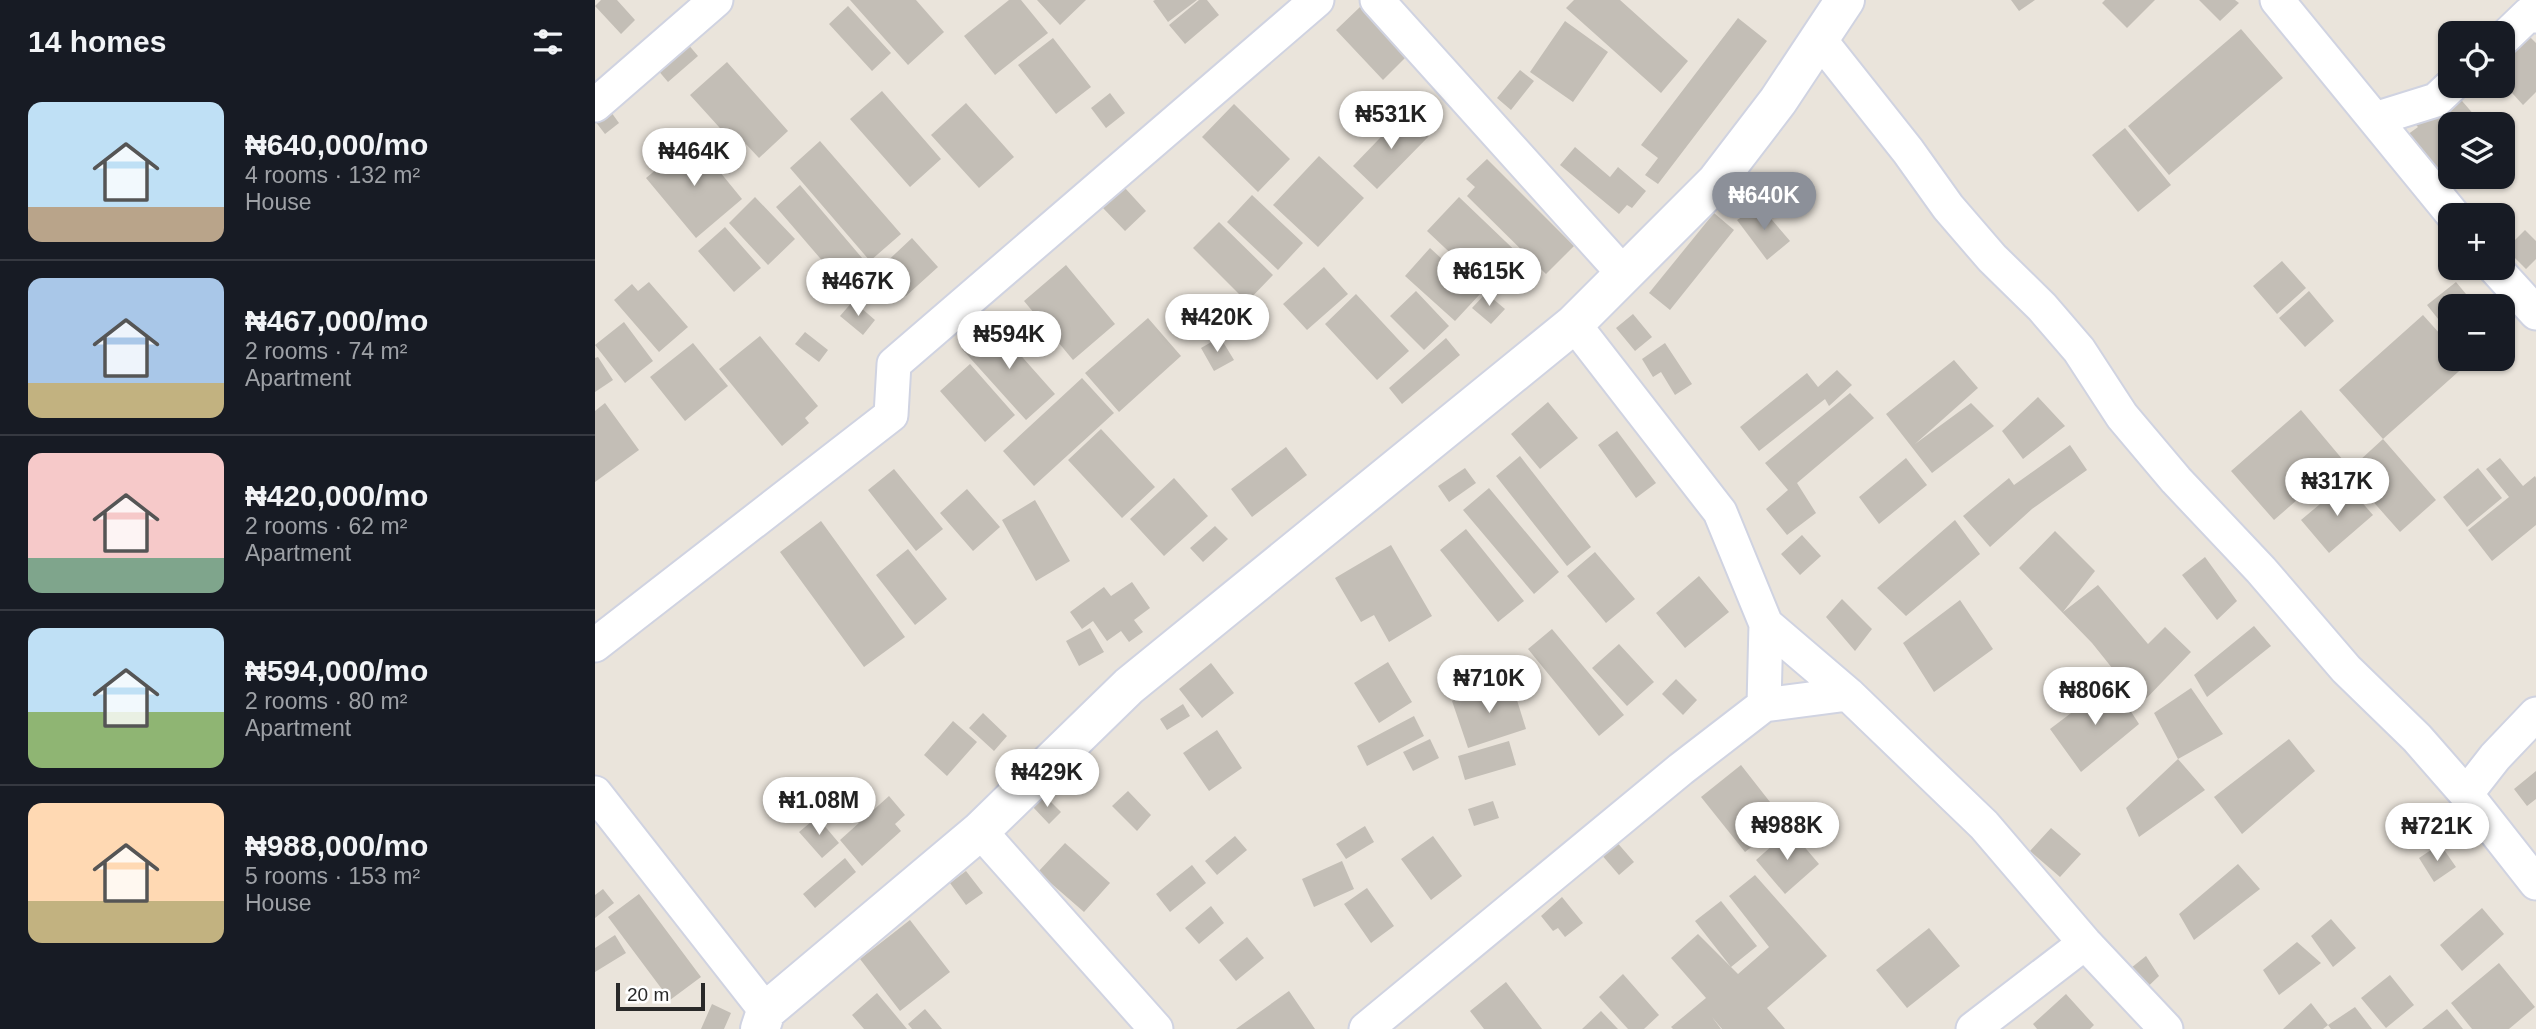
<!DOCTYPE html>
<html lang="en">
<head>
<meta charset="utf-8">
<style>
	body { margin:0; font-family:Helvetica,sans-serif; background:#20242c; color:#f1f3f6; height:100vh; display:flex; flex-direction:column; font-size:26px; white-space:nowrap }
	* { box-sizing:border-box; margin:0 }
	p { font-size:23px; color:#9ea1a6 }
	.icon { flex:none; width:38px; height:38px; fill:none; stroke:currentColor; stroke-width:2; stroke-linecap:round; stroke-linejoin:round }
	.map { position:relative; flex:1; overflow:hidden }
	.panel { display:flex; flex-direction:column; background:#171b24; width:595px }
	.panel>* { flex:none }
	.fabs { position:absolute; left:1843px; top:21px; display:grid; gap:14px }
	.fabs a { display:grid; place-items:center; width:77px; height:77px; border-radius:14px; background:#171b24; box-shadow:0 2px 5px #0004; font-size:35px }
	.scale { position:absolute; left:21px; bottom:18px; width:89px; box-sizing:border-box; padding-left:7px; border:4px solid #292929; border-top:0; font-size:19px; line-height:24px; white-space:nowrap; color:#292929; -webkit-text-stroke:5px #fff; paint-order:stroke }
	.price { position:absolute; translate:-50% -60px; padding:0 16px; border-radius:24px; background:#fff; color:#222; font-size:23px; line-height:46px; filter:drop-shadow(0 2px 4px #0008) }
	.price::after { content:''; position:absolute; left:50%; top:42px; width:21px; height:16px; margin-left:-10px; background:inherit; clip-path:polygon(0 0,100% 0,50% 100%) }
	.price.selected { background:#8c9099; color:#fff }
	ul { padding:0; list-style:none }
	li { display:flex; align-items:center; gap:21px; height:175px; padding:0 28px }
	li+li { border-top:2px solid #363941 }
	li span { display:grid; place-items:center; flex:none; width:196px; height:140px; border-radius:14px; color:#555 }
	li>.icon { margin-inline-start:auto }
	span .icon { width:84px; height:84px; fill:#fffc; stroke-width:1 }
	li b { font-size:30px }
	h2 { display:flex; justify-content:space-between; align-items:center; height:84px; padding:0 28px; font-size:30px }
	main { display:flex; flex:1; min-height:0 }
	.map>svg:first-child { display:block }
	.building { fill:#c3beb6 }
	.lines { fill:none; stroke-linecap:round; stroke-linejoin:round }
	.minor-casing { stroke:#d0d3e1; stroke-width:37 }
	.tertiary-casing { stroke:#d0d3e1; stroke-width:42 }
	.minor { stroke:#fff; stroke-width:33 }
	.tertiary { stroke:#fff; stroke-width:38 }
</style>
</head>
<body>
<main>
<section class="panel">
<h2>14 homes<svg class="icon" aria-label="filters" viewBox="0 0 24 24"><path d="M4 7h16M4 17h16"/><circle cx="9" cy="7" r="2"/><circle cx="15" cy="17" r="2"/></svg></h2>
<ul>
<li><span style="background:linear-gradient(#bfe0f5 75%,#b9a48a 0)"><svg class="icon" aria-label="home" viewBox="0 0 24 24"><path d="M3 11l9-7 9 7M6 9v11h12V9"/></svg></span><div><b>₦640,000/mo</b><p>4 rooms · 132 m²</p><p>House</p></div></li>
<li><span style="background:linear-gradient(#a9c7e8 75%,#c2b280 0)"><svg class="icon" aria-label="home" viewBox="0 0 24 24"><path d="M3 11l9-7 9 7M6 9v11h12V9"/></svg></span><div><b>₦467,000/mo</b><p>2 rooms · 74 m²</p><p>Apartment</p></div></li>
<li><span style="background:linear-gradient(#f6c9c9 75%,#7fa58c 0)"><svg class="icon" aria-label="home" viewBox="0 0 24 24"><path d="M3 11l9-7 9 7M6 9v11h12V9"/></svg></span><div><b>₦420,000/mo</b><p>2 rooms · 62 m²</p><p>Apartment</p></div></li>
<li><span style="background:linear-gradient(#bfe0f5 60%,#8fb573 0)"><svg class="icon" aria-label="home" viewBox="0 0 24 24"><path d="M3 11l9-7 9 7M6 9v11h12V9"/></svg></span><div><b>₦594,000/mo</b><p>2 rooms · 80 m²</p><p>Apartment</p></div></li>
<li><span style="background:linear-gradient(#ffd9b3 70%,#c2b280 0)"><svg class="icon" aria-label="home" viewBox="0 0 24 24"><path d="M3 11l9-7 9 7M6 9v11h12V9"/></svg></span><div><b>₦988,000/mo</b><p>5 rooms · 153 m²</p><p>House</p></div></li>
</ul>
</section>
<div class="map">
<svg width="1941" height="1029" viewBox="0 0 1941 1029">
	<rect width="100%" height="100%" fill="#eae4db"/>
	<path class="building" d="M6 0H22L40 20 26 34 0 6Z
		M255 0H321L349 32 313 65Z
		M414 0H426L453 33 400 75 369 36Z
		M442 0H491L465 25Z
		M560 0H602L573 22 558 1Z
		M604 0H612L624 15 590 44 574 25Z
		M979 0H1025L1093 61 1066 93 971 8Z
		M1416 0H1440L1424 11Z
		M1510 0H1560L1532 28 1507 3Z
		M1604 0H1640L1644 3 1625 21Z
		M253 6 296 53 277 71 234 24Z
		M765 7 811 57 788 80 741 30Z
		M1143 18 1172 41 1063 184 1050 175 1063 158 1046 145Z
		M970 21 1013 52 978 102 935 72Z
		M1646 29 1688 78 1574 175 1533 126Z
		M1930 32 1941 43V92L1928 105 1908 83V54Z
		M86 36 103 56 73 82 56 62Z
		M458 38 496 87 461 114 423 65Z
		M132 62 193 131 164 158 149 142 143 148 95 95Z
		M925 70 939 81 916 110 902 98Z
		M1845 71 1862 89 1828 122 1861 94 1887 124H1855V172L1848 178 1812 135 1823 127 1806 109Z
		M287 91 346 159 315 187 255 119Z
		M515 93 530 113 511 128 496 108Z
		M371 103 419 157 384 188 336 135Z
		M639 104 695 159 663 192 607 137Z
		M11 105 24 123 10 134 0 121Z
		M810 112 834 136 782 189 758 166Z
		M1530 128 1576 185 1543 212 1497 155Z
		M98 139 147 199 101 238 51 178Z
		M225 141 306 234 275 261 195 168Z
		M980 147 1015 177 1023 167 1051 191 1037 208 1032 205 1024 214 965 165Z
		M724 156 769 198 723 247 678 205Z
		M892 159 979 246 951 274 872 196 880 187 871 179Z
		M205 185 273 265 249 286 181 207Z
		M530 188 551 211 530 231 508 208Z
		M657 195 708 243 683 270 632 222Z
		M160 197 200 239 173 265 134 223Z
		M864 197 933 263 901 296 832 231Z
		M1165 206 1195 241 1172 260 1142 220Z
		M1119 213 1139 230 1075 310 1054 293Z
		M624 222 678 275 652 302 598 248Z
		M130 227 166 268 139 292 103 251Z
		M1930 230 1941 241V259L1931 269 1911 249Z
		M317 238 343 267 311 296 285 268Z
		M835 248 885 294 860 321 810 276Z
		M1687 261 1711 288 1682 314 1658 286Z
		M471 265 520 324 478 360 429 301Z
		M729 267 753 294 712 330 688 304Z
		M54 282 93 327 64 352 19 300 37 284 43 291Z
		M1861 282 1881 306H1855V334L1832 305Z
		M821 291 854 326 829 350 795 316Z
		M1714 291 1739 321 1710 347 1684 318Z
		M891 293 910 309 896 324 877 308Z
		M761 294 814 351 782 380 730 324Z
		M258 301 280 320 268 335 245 316Z
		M1038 314 1057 337 1040 351 1021 328Z
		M1828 315 1855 345V359H1867L1872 364 1788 439 1744 390Z
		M553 318 586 356 524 412 490 373Z
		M29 322 58 361 30 383 0 345Z
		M397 323 460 394 431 420 367 349Z
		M210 332 233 350 224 362 200 344Z
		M165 336 223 406 210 418 214 423 187 446 124 369Z
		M625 337 639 360 619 371 606 348Z
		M851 338 865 355 807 404 794 388Z
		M98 343 133 386 90 421 55 377Z
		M1070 343 1097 384 1080 395 1066 372 1058 377 1047 359Z
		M3 357 18 380 0 392V358Z
		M1359 360 1383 388 1320 444 1376 403 1399 426 1337 473 1291 414Z
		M375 364 420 415 390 442 345 391Z
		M1242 370 1257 385 1234 406 1230 399 1164 451 1145 427 1212 373 1223 387Z
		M487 378 519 413 439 486 408 451Z
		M1255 393 1279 418 1202 483 1221 513 1192 535 1171 509 1193 490 1170 463Z
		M1443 397 1470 426 1428 459 1407 431Z
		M953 402 983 438 945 469 916 434Z
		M10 403 44 450 0 482V411Z
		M1706 410 1748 460 1679 520 1636 471Z
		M506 429 560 487 527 518 473 460Z
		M1022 431 1061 483 1041 498 1003 445Z
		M1788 439 1841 500 1805 532 1752 472Z
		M1475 445 1492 470 1437 509 1395 547 1368 516 1414 478 1419 485Z
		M691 447 712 475 657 517 636 489Z
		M925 456 996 547 972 566 901 476Z
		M1311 458 1332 485 1284 524 1264 497Z
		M1905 458 1928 486 1940 476 1941 478V525L1897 561 1873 530 1914 497 1891 469Z
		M870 468 881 483 854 502 843 486Z
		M1883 468 1907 498 1872 527 1848 497Z
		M299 469 348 529 321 551 273 490Z
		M579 478 613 516 569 556 535 519Z
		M1750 483 1778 515 1734 553 1706 520Z
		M894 488 964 572 939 594 868 510Z
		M372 489 405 527 378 551 345 513Z
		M440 500 475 561 441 581 407 520Z
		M1360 520 1385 554 1311 616 1282 588Z
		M226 521 310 637 269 667 185 552Z
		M620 526 633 539 608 562 595 548Z
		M871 529 929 601 903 622 845 550Z
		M1460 531 1500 571 1468 612 1503 585 1553 644 1570 627 1596 652 1546 704 1497 643 1424 568Z
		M1207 535 1226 556 1205 575 1186 554Z
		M796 545 837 616 794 642 779 615 766 622 740 578Z
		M313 549 352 599 320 625 281 575Z
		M1000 552 1040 599 1011 623 972 576Z
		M1610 557 1642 601 1622 620 1587 575Z
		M1104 576 1134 612 1090 648 1061 613Z
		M537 582 555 608 539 620 548 632 534 642 526 631 512 641 498 621 487 629 475 612 509 587 516 596Z
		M1247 599 1277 629 1260 651 1231 617Z
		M1365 600 1398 649 1339 692 1308 643Z
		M1659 626 1676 646 1612 697 1599 675Z
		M495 628 509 652 484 666 471 641Z
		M957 629 1029 715 1004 736 933 649Z
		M1024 644 1059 682 1032 706 997 668Z
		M793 662 817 702 784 723 759 683Z
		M616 663 639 693 607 718 584 689Z
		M1081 679 1102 700 1088 715 1067 694Z
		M916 681 931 729 873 748 857 701Z
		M1517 682 1544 724 1486 772 1455 729Z
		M1596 688 1628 734 1583 759 1559 713Z
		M588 704 595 716 572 730 565 719Z
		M388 713 412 736 399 751 374 728Z
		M819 716 829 736 772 766 762 746Z
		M358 721 382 742 352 776 329 755Z
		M622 730 647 768 614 791 588 753Z
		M835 739 844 758 818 771 808 752Z
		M1694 739 1720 771 1647 834 1619 797Z
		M914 741 921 765 870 780 863 756Z
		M1583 759 1610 790 1544 837 1531 808Z
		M1146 765 1190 821 1150 852 1106 797Z
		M1941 771V799L1932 806 1919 789Z
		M533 791 556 815 542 831 517 806Z
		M449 795 466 812 454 824 437 806Z
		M294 796 310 815 300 824 306 831 267 866 245 840Z
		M898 801 904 818 879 826 873 809Z
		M222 817 244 843 227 858 204 832Z
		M770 826 779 842 751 859 741 844Z
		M1456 828 1486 854 1465 877 1435 851Z
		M1195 830 1224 864 1190 894 1161 860Z
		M640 836 652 850 622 875 610 861Z
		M838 836 867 876 836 900 806 859Z
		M1020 840 1039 862 1024 875 1005 853Z
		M470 843 515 883 489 912 443 872Z
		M1845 844 1861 867 1839 882 1824 858Z
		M250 858 261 872 220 908 208 894Z
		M747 861 759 889 719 907 707 879Z
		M1643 864 1665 889 1599 940 1584 914Z
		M597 865 611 883 575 912 561 894Z
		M371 871 388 893 371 905 355 883Z
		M1160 875 1232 956 1172 1008 1190 1029H1127L1117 1017 1126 1029H1078L1076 1027 1111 998 1076 958 1103 934 1143 974 1174 947 1134 896Z
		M772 888 799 926 776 943 749 904Z
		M8 889 19 903 0 918V895Z
		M44 894 106 977 75 1000 13 917Z
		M967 897 988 923 970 937 963 928 958 931 946 916Z
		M1126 901 1162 946 1136 967 1100 921Z
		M616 906 629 923 604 944 590 928Z
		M1887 908 1909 934 1867 971 1845 945Z
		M1736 919 1761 948 1738 967 1716 936Z
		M315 920 355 972 305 1011 265 959Z
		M1334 928 1365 966 1312 1008 1281 970Z
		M20 935 31 953 0 972V948Z
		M652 937 669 958 641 981 624 960Z
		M1702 942 1726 963 1684 995 1668 970Z
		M1551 956 1564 976 1542 997 1531 972Z
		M1904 963 1940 1007 1914 1029H1877L1856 1003Z
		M1028 974 1064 1015 1049 1029H1033L1004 997Z
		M1795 975 1819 1005 1791 1028 1766 998Z
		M911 982 947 1029H889L875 1011Z
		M694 991 720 1029H641Z
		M282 993 312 1029H269L257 1015Z
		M1471 994 1499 1025 1495 1029H1442L1438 1024Z
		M1716 1003 1733 1025 1760 1007 1777 1029H1736L1733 1025 1728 1029H1688Z
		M117 1004 136 1013 129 1029H106Z
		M330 1009 347 1029H317L313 1024Z
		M1852 1009 1868 1029H1827Z
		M1006 1011 1023 1029H987Z"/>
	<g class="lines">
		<defs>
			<path id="minor" d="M782 0 1028 273
				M1682 0 1858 215
				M1908 39 1934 14 1941 16
				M1225 40 1313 151 1353 207 1397 258 1447 307 1484 350 1527 416 1581 480 1666 570 1751 669 1822 738 1871 794 1941 883
				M0 105 121 0
				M1780 119 1841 100 1856 86
				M1900 268 1941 313
				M979 324 1125 512 1171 624 1253 694 1389 825 1490 943 1571 1029
				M0 645 296 415 299 364 722 0
				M1169 705 1171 624
				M0 793 171 1011
				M1871 794 1900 757 1941 714
				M385 831 561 1029
				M771 1029 1086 769 1169 705 1253 694
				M1378 1029 1490 943"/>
			<path id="tertiary" d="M165 1029 171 1011 385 831 534 686 979 324 1121 182 1183 101 1250 0"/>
		</defs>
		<use href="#minor" class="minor-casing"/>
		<use href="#tertiary" class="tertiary-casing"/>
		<use href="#minor" class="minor"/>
		<use href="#tertiary" class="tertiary"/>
	</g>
</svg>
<div class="fabs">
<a><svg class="icon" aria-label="locate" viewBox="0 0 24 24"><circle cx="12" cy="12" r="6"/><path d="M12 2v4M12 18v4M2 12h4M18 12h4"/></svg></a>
<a><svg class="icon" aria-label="layers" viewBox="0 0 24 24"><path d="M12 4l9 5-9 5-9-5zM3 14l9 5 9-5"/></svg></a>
<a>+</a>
<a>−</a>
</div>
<div class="scale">20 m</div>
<b class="price" style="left:796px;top:151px">₦531K</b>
<b class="price" style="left:99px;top:188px">₦464K</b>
<b class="price selected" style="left:1169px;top:232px">₦640K</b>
<b class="price" style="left:894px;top:308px">₦615K</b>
<b class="price" style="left:263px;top:318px">₦467K</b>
<b class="price" style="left:622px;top:354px">₦420K</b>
<b class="price" style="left:414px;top:371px">₦594K</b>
<b class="price" style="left:1742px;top:518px">₦317K</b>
<b class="price" style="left:894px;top:715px">₦710K</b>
<b class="price" style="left:1500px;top:727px">₦806K</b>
<b class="price" style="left:452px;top:809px">₦429K</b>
<b class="price" style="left:224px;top:837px">₦1.08M</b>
<b class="price" style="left:1192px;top:862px">₦988K</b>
<b class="price" style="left:1842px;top:863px">₦721K</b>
</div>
</main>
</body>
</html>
